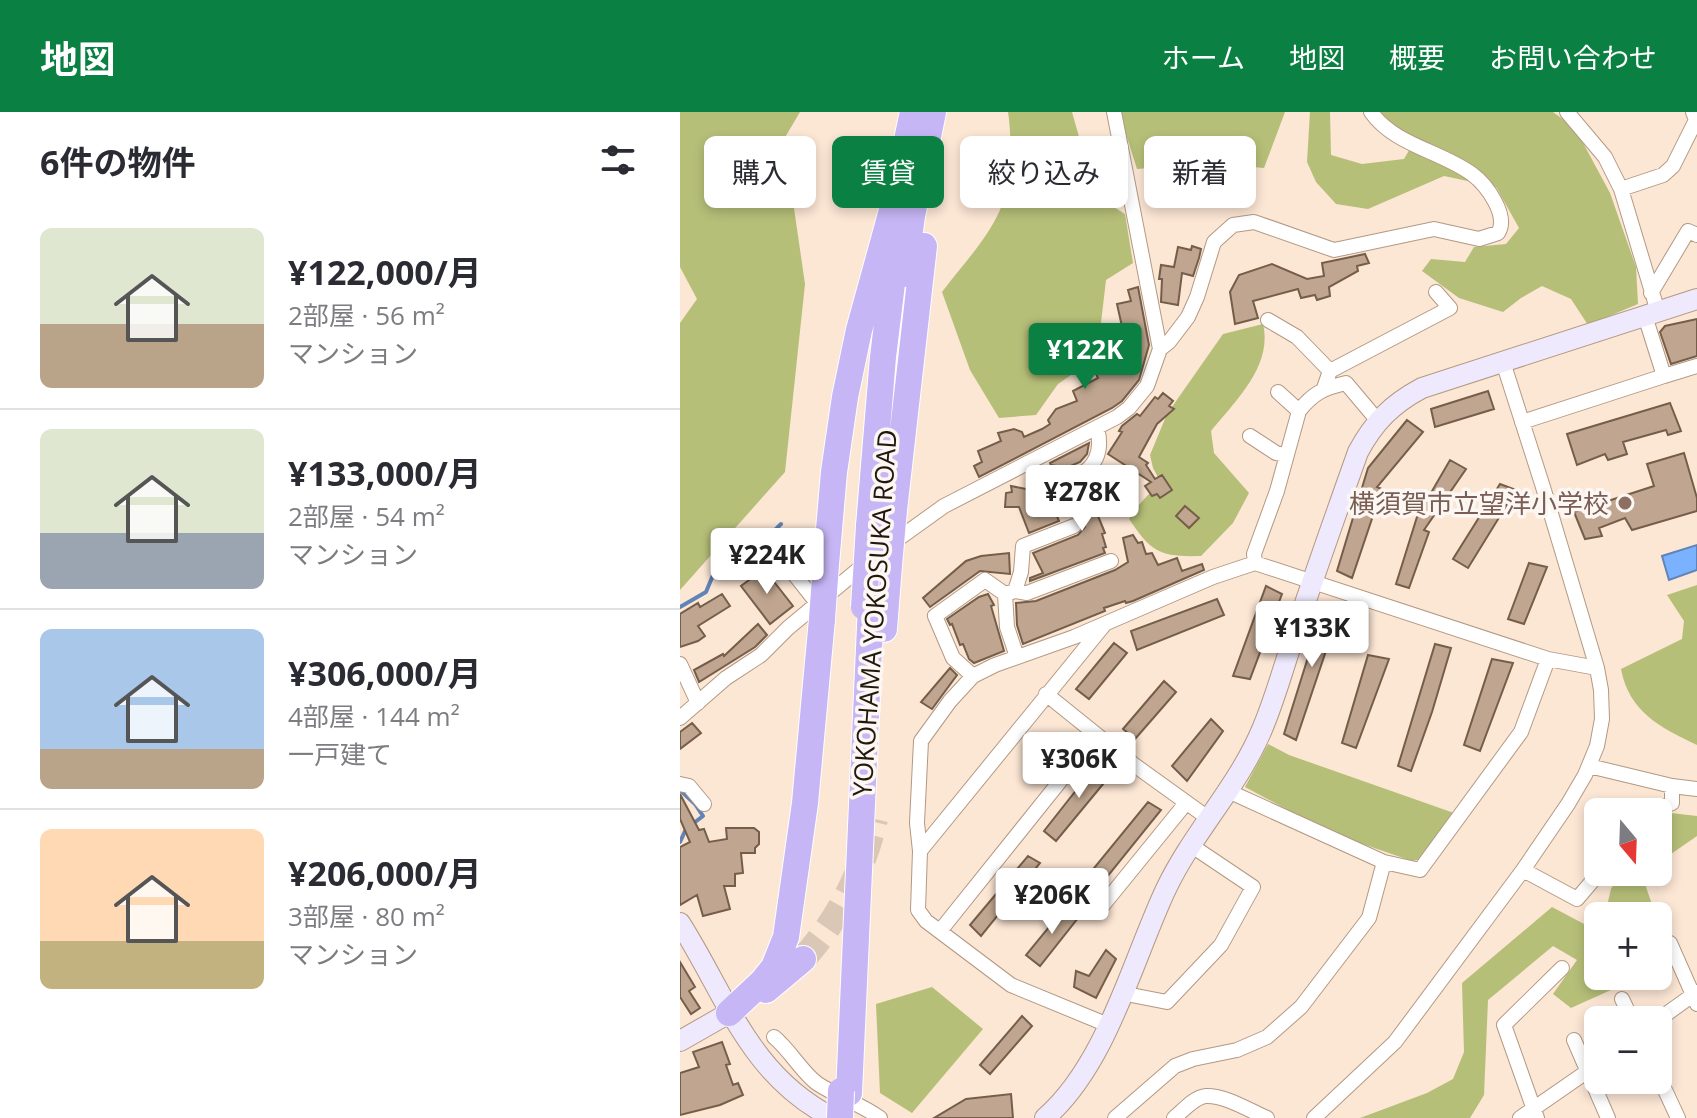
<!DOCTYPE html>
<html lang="ja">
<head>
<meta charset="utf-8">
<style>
	body { margin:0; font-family:"Open Sans","Noto Sans JP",sans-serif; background:#f7f7f7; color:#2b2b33; height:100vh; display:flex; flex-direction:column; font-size:30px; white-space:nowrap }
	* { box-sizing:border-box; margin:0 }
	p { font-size:26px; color:#7c7c81 }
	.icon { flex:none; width:44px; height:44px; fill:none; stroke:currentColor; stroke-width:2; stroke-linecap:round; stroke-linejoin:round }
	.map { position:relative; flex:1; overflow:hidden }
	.panel { display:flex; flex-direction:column; background:#fff; width:680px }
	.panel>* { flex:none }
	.guide { position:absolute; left:24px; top:24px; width:760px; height:72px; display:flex; gap:16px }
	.needle { width:52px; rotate:161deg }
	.tools { position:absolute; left:904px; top:686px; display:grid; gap:16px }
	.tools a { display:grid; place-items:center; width:88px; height:88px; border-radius:12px; background:#fff; box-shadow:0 4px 12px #0003; font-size:40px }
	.price { position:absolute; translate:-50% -68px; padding:0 18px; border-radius:8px; background:#fff; color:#222; font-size:26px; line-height:52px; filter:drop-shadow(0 2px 4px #0008) }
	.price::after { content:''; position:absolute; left:50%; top:48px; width:24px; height:18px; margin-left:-12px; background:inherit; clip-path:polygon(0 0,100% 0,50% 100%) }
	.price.selected { background:#0b8043; color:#fff }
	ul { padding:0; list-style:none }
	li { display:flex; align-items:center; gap:24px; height:200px; padding:0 40px }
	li+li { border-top:2px solid #e1e1e2 }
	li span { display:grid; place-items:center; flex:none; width:224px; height:160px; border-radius:12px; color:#555 }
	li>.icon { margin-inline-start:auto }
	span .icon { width:96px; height:96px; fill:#fffc; stroke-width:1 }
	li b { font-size:34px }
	h2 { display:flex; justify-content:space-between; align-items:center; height:96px; padding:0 40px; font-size:34px }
	.pill { padding:0 28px; border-radius:12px; background:#fff; box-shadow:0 4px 12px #0003; font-size:28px; line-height:72px }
	.pill.selected { background:#0b8043; color:#fff }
	header { display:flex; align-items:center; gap:48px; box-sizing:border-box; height:112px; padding:0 40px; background:#0b8043; color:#fff }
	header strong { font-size:38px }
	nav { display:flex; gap:44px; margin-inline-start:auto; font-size:28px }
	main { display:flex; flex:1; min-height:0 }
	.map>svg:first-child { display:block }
	.green { fill:#b6bf78 }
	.water { fill:#7bb2ff; stroke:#6084b7; stroke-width:2 }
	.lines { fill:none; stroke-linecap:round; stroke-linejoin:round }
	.stream { stroke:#6084b7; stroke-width:4 }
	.building { fill:#c0a690; stroke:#755e49; stroke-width:2 }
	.highway-tunnel { stroke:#dbc7b6; stroke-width:26; stroke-dasharray:26 13; stroke-linecap:butt }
	.street-casing { stroke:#b39983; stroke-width:16 }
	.secondary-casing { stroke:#b39983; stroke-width:22 }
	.highway-casing { stroke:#fff; stroke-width:28 }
	.street { stroke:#fff; stroke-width:14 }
	.secondary { stroke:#eee9fc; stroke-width:20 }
	.highway { stroke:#c7b6f5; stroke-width:26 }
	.highway-bridge-casing { stroke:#fff; stroke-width:28; stroke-linecap:butt }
	.highway-bridge { stroke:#c7b6f5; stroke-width:26 }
	.education-dot { fill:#8d6e63; stroke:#fcf7f2; stroke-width:3 }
	.labels { text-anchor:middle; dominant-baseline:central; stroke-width:7; stroke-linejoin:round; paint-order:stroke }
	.education-label { font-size:26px; fill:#785e54; stroke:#fcf7f2; text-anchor:end }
	.street-label { font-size:26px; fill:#21170f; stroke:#fcf7f2 }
</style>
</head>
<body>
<header>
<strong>地図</strong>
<nav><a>ホーム</a><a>地図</a><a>概要</a><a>お問い合わせ</a></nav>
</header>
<main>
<section class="panel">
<h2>6件の物件<svg class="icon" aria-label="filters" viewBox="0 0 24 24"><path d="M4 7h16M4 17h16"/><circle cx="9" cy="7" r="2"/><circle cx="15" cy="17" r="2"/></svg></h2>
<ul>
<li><span style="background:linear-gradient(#dfe7d0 60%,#b9a48a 0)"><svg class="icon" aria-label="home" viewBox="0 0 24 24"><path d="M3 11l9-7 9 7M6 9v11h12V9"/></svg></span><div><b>¥122,000/月</b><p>2部屋 · 56 m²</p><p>マンション</p></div></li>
<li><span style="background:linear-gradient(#dfe7d0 65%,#9aa5b1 0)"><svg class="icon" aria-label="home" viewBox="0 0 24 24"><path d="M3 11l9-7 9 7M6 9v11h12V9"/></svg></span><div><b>¥133,000/月</b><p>2部屋 · 54 m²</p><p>マンション</p></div></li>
<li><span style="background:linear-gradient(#a9c7e8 75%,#b9a48a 0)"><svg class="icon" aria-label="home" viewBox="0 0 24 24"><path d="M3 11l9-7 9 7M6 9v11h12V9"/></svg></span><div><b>¥306,000/月</b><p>4部屋 · 144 m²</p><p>一戸建て</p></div></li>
<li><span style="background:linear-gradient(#ffd9b3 70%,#c2b280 0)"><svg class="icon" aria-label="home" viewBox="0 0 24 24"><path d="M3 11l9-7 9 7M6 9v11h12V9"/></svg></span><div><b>¥206,000/月</b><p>3部屋 · 80 m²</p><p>マンション</p></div></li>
</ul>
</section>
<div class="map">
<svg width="1017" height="1006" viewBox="0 0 1017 1006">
	<rect width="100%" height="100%" fill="#fce6d4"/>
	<path class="green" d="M0 0H120L104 27 125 172 105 360 0 478V211L17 187 0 155Z
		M328 0H392L407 53 410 80 445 102 453 151 426 168 417 245 378 272 356 303 319 306 290 258 262 180C282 153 310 125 322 93 332 69 332 25 328 0Z
		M439 0H605L584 56 527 51 457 57Z
		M630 0H650L651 43 682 52 724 47 735 28 702 4 701 0H873L895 16 930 81 956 155 958 192 908 213 891 187 862 174 841 186 823 200 779 186 742 159 751 147 785 150 794 135 826 132 839 116 816 75 764 64 688 97 656 92 636 70 627 50Z
		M583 212C593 254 555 289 531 319L534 341 569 381 553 411 521 444C480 445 472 441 449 407 457 392 470 383 480 369L473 356 470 343 487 302 543 222Z
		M1017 473V633C981 616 949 600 941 557L1002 527 1004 509 987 483Z
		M588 632 609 643 774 701 741 747 732 749 651 721 565 675Z
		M991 701 1017 704V724L978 751V717Z
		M940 760H970L966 775 976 804H922L925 802 931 777Z
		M872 795 906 813 918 806V864H950L942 873 891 896 873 882 897 848 873 834 808 888 804 983 790 1006H680L747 981 773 967 784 940 782 871Z
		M252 875 303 917 232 1001 200 981 196 892Z"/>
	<path class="water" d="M1017 433V458L989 468 982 444Z"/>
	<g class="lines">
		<path class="stream" d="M0 495 26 480 38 451 47 443 92 421 101 412
			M0 678 15 692 23 704 6 717 0 730"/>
	</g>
	<path class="building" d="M430 34 439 78 421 81 416 55 426 53 422 37Z
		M512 134 521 137 519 146 513 164 502 161 498 193 481 190 482 167H479L481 153 494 155 498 135 511 138Z
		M685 142 689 151 677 154 678 159 649 175 650 184 637 188 635 183 621 186 618 177 573 189 578 206 555 212 550 180 559 163 592 152 627 167 644 164 642 151Z
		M458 175 469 233 459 268 442 289 432 296 299 365 294 354 302 350 298 339 321 329 318 321 334 317 342 320 344 325 362 317 370 312 368 308 376 297 397 289 393 279 418 266 416 262 429 255 436 219H443L437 192 451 189 448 178Z
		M1017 207V244L991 252 980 220 985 214Z
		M808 279 814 297 755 315 751 297Z
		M483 281 493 289 489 294 494 297 477 312 459 345 468 351 466 353 475 367 482 363 492 378 480 386 477 382 472 384 465 374 471 370 428 342 442 320 439 319 442 314 457 302 460 304 475 285 478 287Z
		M990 291 1001 319 988 323 986 318 943 330 947 342 928 348 925 342 897 353 887 322Z
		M727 308 743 320 697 375 702 377 672 466 657 459 688 356Z
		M409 331 407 342 400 350 386 356 371 353 370 351Z
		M1004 341 1017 386V399L952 418 945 406 919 416 922 424 905 427 894 400 974 374 967 352Z
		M770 348 786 357 744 418 749 420 729 476 716 472 737 405Z
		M441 369 448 386 416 399 425 421 422 422 426 435 423 436 425 441 350 469V466L363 461 353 441 398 423 405 415 395 388Z
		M820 372 836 378 788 456 773 447Z
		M331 374 377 383 374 397 379 409 349 421 339 395H325L326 381 332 380Z
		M505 394 519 406 509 416 496 404Z
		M453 423 458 431 462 430 466 442 472 441 478 453 497 446 502 459 522 452 524 458 453 489 446 491 445 489 424 496 425 499 343 532 337 513 336 491 356 489 435 458 448 450 443 426Z
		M329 441 330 462 300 459 250 495 243 486 286 449 301 444Z
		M849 451 867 455 844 512 828 507Z
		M84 457 113 494 90 512 61 474Z
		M586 474 602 482 570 567 553 564Z
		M42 482 50 494 18 514 25 524 18 529 0 535V502L18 491 20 495Z
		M308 482 314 493 311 494 324 539 294 551 289 547 283 532 280 533 272 512 270 513 267 507 299 485Z
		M537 487 544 503 457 538 451 519Z
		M645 491 660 497 616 628 604 622Z
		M78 512 87 523 75 535 19 570 14 558 43 542 44 544Z
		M434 531 447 541 409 587 396 577Z
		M755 532 771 536 752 600 731 659 718 654Z
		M688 543 709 547 676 636 662 631Z
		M812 547 833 551 800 639 784 633Z
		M270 556 277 563 252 597 241 590Z
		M484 569 496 580 455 627 443 617Z
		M531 607 543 619 507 669 492 654Z
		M12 611 21 621 0 637V620Z
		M420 648 433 660 376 729 364 719Z
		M0 682 19 718 24 717 29 730 47 727 46 716H74L79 720V732L75 736V741H61L63 761 55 762V774H44L50 797 23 804 17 783 0 793V735L10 730 0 707Z
		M468 690 481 698 423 770 410 761Z
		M348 744 360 751 301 824 290 813Z
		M387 793 398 806 360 854 346 843Z
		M426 838 436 847 416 886 394 875 396 859 409 864Z
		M0 850 15 875 9 879 20 896 11 902 0 885Z
		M342 904 352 914 310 962 300 953Z
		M42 930 50 952 46 953 53 973 58 971 63 983 40 993 0 1003V961L19 955 13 940Z
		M331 982 333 1006H254L286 987Z"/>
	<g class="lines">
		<path class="highway-tunnel" d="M123 847C159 807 183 759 195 707"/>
		<defs>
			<path id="street" d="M434 0 480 237
				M887 0 925 45 941 77 978 200
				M941 77 983 63 993 54 1016 8 1013 0
				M971 181 1008 119 1017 123
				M965 204 984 264 1017 254
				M588 208 617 225 650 259
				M644 276 650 259 770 196 756 180
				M598 280 619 299
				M842 310 984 264
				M570 324 596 341 605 343
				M347 351C379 381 430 364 417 316
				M88 429 137 491
				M211 432 264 394 437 305 449 296 467 274 480 237 489 230 508 205 517 185 534 130 553 113 574 110 654 138 754 117 799 127 818 121C829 104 807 73 792 62 761 39 714 33 691 0
				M575 451 574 442 597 379 619 299C633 281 644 276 666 271L698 309
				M108 454 136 434
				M335 479 341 460 343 434 394 414
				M325 482 335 479 347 481 431 449
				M0 552 18 591
				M293 564 273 546 255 504 305 468 325 482 327 515 337 545
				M366 582 453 652 528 706
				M0 606 46 566 81 543 108 516 185 452
				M909 654 992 674 1017 677
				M0 672 9 674 24 692
				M548 679 704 750 740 758 841 620 868 547
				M971 700 992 691V674
				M240 739 424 513
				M843 758 897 787 920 760
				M419 798 506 691
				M260 819 417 623
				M990 831 1017 892
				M441 881 487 890 541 833 573 775 512 734
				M942 887 952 908
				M978 908 1017 880
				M428 913 331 873 246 809 238 798 240 739 237 711 241 629 270 589 293 564 315 553 394 525 533 465 575 451 868 547 917 556
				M94 925C110 938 123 962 138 972 158 985 181 992 200 1006
				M894 928 928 1006
				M978 963 998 1006
				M435 1006 495 954 513 947 557 938 587 925 621 895 689 806 704 750
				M494 1006C503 999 514 985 526 984 545 983 570 999 587 1006
				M634 1006 715 930 843 758 888 692 905 663 917 634 922 607 921 578 917 556 863 375 823 250
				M840 1006 918 952
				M857 1006 824 913 882 856"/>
			<path id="secondary" d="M0 811C47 885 69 963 153 1006
				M0 929 49 901
				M365 1006C427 952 452 849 486 777 513 720 559 674 583 615 596 584 605 550 616 518 636 458 657 399 678 340 694 310 712 292 742 276L1017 187"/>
			<path id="highway" d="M224 162 232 104 253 0
				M214 398 244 134
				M189 414 203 245 216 139
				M146 452 154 360 165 285 179 218 211 102 233 0
				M204 517 209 453
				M86 878 123 847
				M49 901 82 870 94 855 106 825 125 691 142 507
				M169 981 191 492"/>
		</defs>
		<use href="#street" class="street-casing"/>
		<use href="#secondary" class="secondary-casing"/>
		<use href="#highway" class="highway-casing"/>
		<use href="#street" class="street"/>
		<use href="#secondary" class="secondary"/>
		<use href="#highway" class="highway"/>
		<defs>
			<path id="highway-bridge" d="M209 453 214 398
				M184 495 189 414
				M142 507 146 452
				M160 1006 161 979"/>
		</defs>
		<use href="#highway-bridge" class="highway-bridge-casing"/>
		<use href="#highway-bridge" class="highway-bridge"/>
	</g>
	<circle class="education-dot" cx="945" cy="391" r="8"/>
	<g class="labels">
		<g class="education-label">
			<text x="929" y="391">横須賀市立望洋小学校</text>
		</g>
		<g class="street-label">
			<text transform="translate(194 501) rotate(-86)">YOKOHAMA YOKOSUKA ROAD</text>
		</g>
	</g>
</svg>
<div class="tools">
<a><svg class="needle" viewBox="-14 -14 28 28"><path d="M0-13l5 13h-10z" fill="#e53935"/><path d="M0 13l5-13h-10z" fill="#7c7c81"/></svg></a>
<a>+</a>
<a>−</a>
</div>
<b class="price selected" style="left:405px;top:279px">¥122K</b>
<b class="price" style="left:402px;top:421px">¥278K</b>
<b class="price" style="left:87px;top:484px">¥224K</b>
<b class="price" style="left:632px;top:557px">¥133K</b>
<b class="price" style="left:399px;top:688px">¥306K</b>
<b class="price" style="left:372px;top:824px">¥206K</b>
<div class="guide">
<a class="pill">購入</a>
<a class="pill selected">賃貸</a>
<a class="pill">絞り込み</a>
<a class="pill">新着</a>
</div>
</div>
</main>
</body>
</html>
